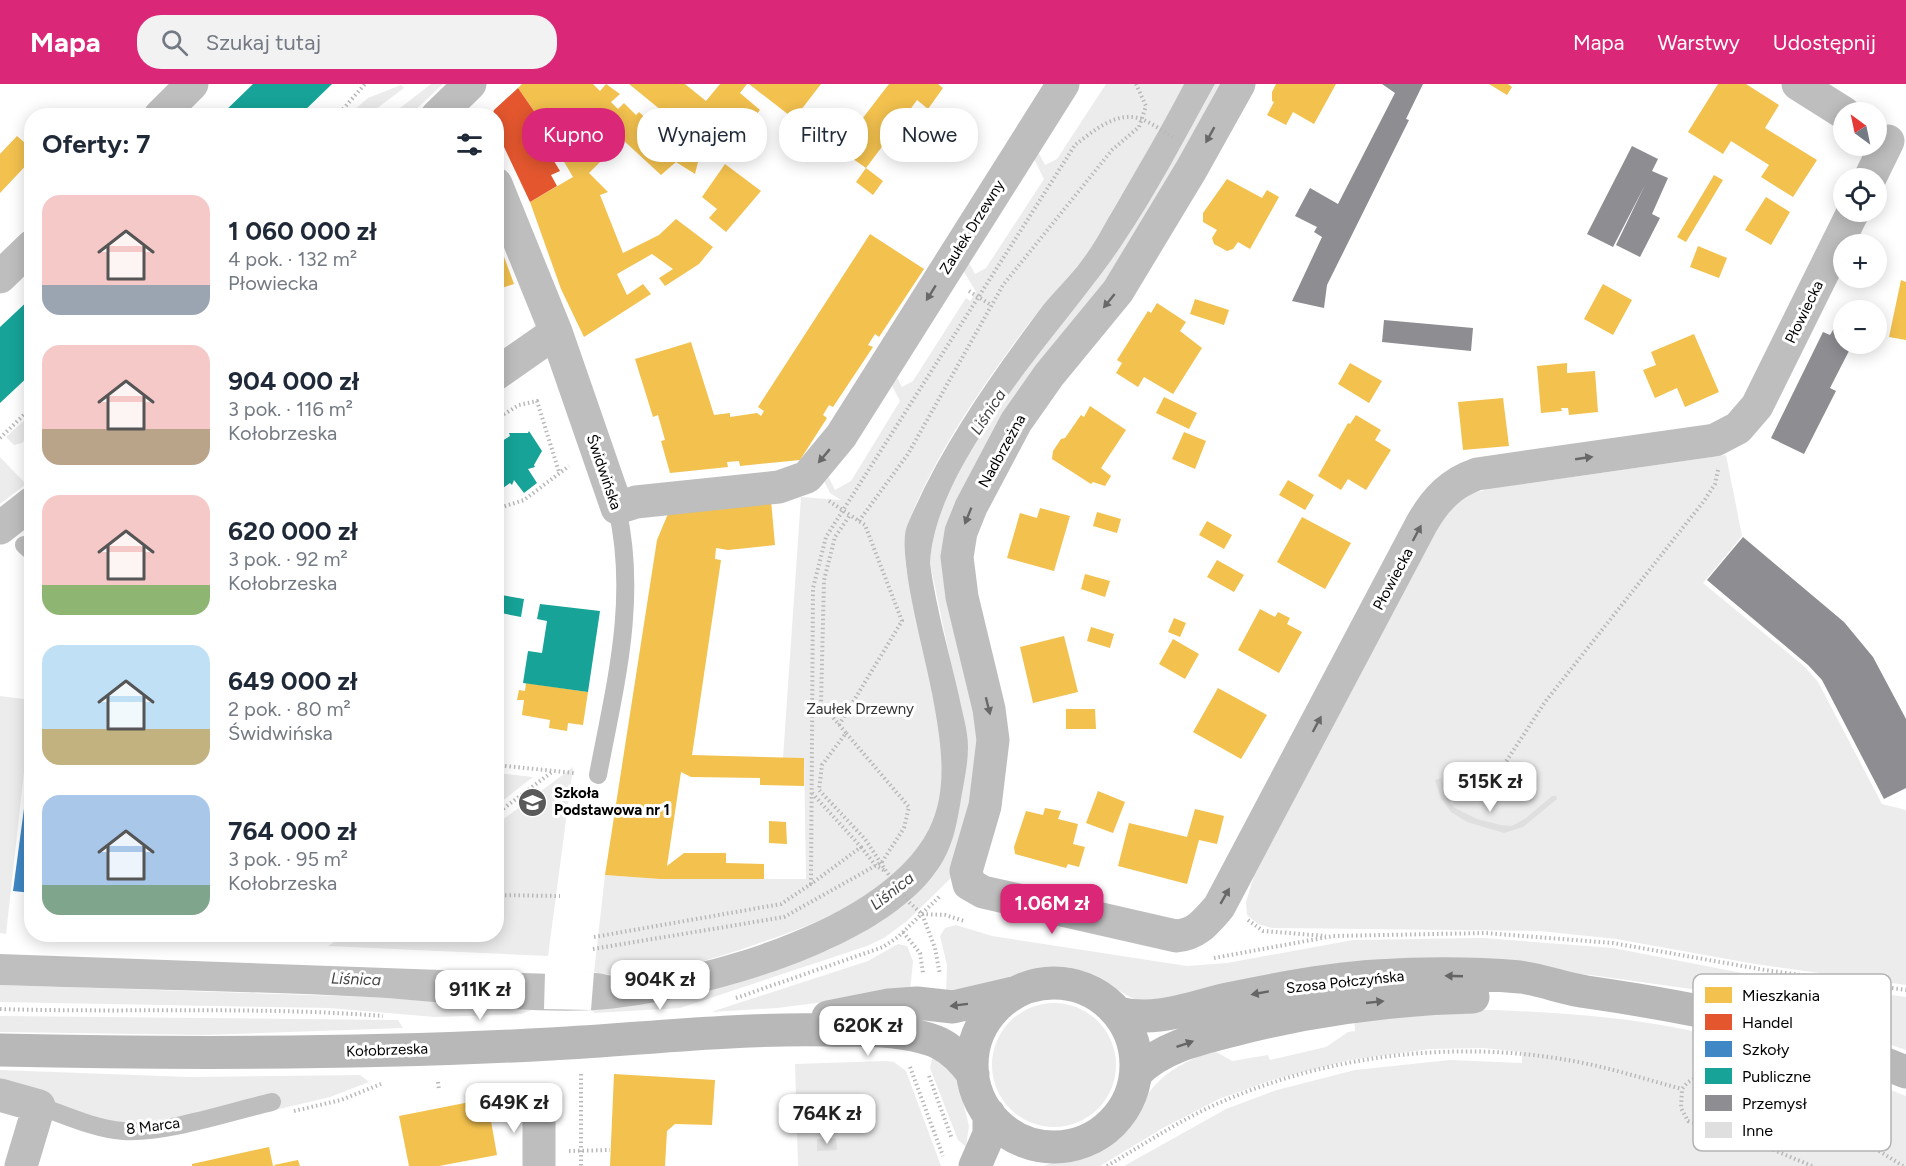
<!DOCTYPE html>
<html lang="pl">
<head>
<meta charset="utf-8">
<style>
	body { margin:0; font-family:Figtree,sans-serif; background:#f2f2f3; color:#1f2937; height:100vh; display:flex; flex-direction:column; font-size:22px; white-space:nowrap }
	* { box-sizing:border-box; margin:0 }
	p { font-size:20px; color:#747a83 }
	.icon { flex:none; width:33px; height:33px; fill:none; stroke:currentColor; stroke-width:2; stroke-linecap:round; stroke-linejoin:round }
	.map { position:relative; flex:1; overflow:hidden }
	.side { position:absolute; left:24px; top:24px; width:480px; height:834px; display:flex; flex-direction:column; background:#fff; border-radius:24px; box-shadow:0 3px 15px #0003 }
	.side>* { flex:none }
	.top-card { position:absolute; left:522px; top:24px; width:570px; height:54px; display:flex; gap:12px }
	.needle { width:39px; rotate:327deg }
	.buttons { position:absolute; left:1833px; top:18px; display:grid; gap:12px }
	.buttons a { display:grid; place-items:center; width:54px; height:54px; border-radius:50%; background:#fff; box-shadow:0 3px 15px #0003; font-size:30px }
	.price { position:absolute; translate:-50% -51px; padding:0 14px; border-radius:12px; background:#fff; color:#222; font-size:20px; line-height:39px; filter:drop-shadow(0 2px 3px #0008) }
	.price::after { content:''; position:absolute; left:50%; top:36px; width:18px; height:14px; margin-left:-9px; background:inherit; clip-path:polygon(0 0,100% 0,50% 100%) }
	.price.on { background:#db2777; color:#fff }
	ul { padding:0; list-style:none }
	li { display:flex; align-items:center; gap:18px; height:150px; padding:0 18px }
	li span { display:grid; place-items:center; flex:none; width:168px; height:120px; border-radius:18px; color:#555 }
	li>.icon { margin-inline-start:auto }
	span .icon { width:72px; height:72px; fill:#fffc; stroke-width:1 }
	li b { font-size:26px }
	h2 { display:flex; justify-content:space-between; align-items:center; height:72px; padding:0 18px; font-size:26px }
	.pill { padding:0 21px; border-radius:24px; background:#fff; box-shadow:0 3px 15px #0003; font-size:21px; line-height:54px }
	.pill.on { background:#db2777; color:#fff }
	header { display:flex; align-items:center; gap:36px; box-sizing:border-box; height:84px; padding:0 30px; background:#db2777; color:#fff }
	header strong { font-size:28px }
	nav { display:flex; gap:33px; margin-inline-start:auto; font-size:21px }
	.search { width:420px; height:54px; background:#f2f2f3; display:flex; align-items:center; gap:15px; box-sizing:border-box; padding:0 21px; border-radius:24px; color:#747a83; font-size:22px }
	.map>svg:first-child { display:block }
	.green { fill:#ececec }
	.water { fill:#bfbfbf }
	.pier { fill:#fff }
	.homes { fill:#f2c14e }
	.shops { fill:#e4572e }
	.schools { fill:#3f88c5 }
	.public { fill:#17a398 }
	.industry { fill:#8d8d92 }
	.building { fill:#dfdfdf }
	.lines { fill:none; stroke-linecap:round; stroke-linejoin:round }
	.path { stroke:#b9b9b9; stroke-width:4; stroke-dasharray:1.5 3; stroke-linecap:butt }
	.lane { stroke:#bebebe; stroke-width:18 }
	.street { stroke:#bebebe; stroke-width:33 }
	.secondary { stroke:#b8b8b8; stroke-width:33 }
	.oneway { fill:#686868 }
	.oneway2 { fill:#656565 }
	.labels { text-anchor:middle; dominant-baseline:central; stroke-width:6; stroke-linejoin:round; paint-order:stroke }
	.street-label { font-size:15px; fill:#000; stroke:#fff }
	.park-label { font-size:15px; fill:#333; stroke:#fff }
	.poi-label { font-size:15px; font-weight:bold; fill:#000; stroke:#fff; text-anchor:start }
	.water-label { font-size:16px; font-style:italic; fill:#444; stroke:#fff }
	.key { fill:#fff; stroke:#b2b2b2; stroke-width:1.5 }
	.key-label { font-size:16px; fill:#000 }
</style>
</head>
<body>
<header>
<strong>Mapa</strong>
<div class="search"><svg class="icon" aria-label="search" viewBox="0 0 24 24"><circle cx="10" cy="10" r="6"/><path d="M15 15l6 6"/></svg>Szukaj tutaj</div>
<nav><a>Mapa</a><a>Warstwy</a><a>Udostępnij</a></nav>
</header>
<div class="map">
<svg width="1906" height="1082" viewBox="0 0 1906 1082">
	<rect width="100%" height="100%" fill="#fff"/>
	<path class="green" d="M431 0H443L410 31H391Z
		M1106 0H1184C1164 40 1141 78 1118 117 1107 136 1097 156 1084 174 1070 192 1054 208 1040 225 995 283 946 353 916 420 895 468 908 490 919 538 931 592 952 670 937 725 918 793 839 832 777 853 728 870 644 901 594 888L605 791 660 795H806L804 674H783L801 413 841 416 830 409 822 393 826 388 835 406 851 397 900 317 888 294 893 286 902 303 913 297 966 214 970 217 976 208 960 181 965 172 975 190 986 184 1044 95 1032 71 1036 64 1045 81 1057 75Z
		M1215 0H1224L1130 166 956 425 979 671 954 791 907 837 884 854 867 862 680 924 595 929 591 926 638 920 715 905 767 890 831 865 894 828 936 788 961 714 968 662 930 479C936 375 1064 247 1121 162 1156 111 1185 54 1215 0Z
		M401 1 404 4 368 31H348L368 14Z
		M31 330V350L22 359 14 361 6 353Z
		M1726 371 1742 452 1703 499 1805 583 1818 598 1882 720 1906 726V901L1755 880 1616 855 1540 847 1272 844 1258 840 1247 831 1246 818 1254 792 1455 411 1482 407 1489 402 1524 400Z
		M0 373 26 400 0 420Z
		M0 612 32 616 6 850 0 849Z
		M573 683 548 872 328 862 345 851 496 850 497 740Z
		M497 689 533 693 497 721Z
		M956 841 992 852 1187 882 1227 879 1353 856 1483 854 1613 864 1768 894 1906 913V966L1788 926 1691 905 1591 891 1496 882 1141 919 1087 889 1045 884 998 899 946 909 947 881 940 852 945 844Z
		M898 860 907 862 913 877 910 907 777 924 711 928 868 877Z
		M0 901 371 913 534 925 521 930 435 933 329 924 0 918Z
		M992 981a62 62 0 1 1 124 0a62 62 0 1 1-124 0Z
		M1425 924C1503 926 1584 928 1661 941 1744 955 1828 982 1906 1012V1082H1124L1226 1025 1277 1006 1355 986 1450 976 1522 979V968L1483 964 1430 965 1350 976 1272 996 1219 1015 1163 1044 1100 1082H1044C1066 1072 1089 1076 1109 1060 1132 1043 1140 1015 1160 996 1175 982 1195 974 1213 966L1232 977 1268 971 1270 976 1326 963 1348 948 1355 947 1354 934Z
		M0 932 398 936 403 944 206 951 0 948Z
		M933 970 957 994 969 1042 966 1063 958 1056 930 984Z
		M886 977 894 978 906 987 941 1082H798L795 980Z
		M0 986 189 993 360 991 369 998 330 1013 275 1026 181 1032 123 1041 0 1003Z"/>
	<path class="water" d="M1184 0H1215C1185 54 1156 111 1121 162 1064 247 936 375 930 479 936 524 949 568 959 612 962 628 968 646 968 663 968 682 963 702 960 721 957 738 954 755 946 771 900 866 694 919 596 926 521 930 444 917 369 913 246 907 123 905 0 901V870L552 890C567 890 582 888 596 889 603 889 608 892 615 892 707 886 885 834 929 745 950 703 940 653 932 609 926 574 896 470 907 442 939 365 989 294 1038 228 1052 209 1070 193 1083 175 1096 158 1105 139 1116 121 1139 81 1163 41 1184 0Z"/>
	<path class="pier" d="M594 888 591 926 544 925 545 889Z"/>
	<path class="homes" d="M522 0H593L600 7 606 0 620 10 611 18 618 25 624 19 636 31 639 28 662 49 668 48 699 74 695 90 676 78 661 91 596 31 590 37 580 25 576 29 572 25 567 38 603 75 589 89 608 108 600 111 623 169 659 151 676 135 713 163 699 180 665 202 659 194 673 185 652 170 617 190 627 211 643 200 651 210 584 253 561 205 530 118 573 93 560 71 567 66 552 53 518 4Z
		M629 0H685L706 17 720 0H747L740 9 760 26 733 59 705 36 695 48 677 34 667 31Z
		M749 0H821L794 35Z
		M889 0H938L943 4 928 25 917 16 894 48 899 51 893 60 887 56 866 84 839 65Z
		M1276 0H1336L1314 40 1293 28 1286 41 1267 31 1274 18 1272 17V8Z
		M1489 0H1508L1512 3 1507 11Z
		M1718 0H1746L1779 21 1765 44 1817 76 1793 113 1761 93 1769 81 1731 57 1723 70 1688 48Z
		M17 52 32 65V75L0 109V70Z
		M725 80 761 107 726 148 709 134 717 125 702 113Z
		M866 84 883 97 873 111 856 98Z
		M1714 91 1723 96 1686 158 1677 153Z
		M1227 95 1262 114 1267 106 1279 113 1250 165 1238 158 1233 165 1227 167 1214 160 1212 154 1217 146 1203 138V129Z
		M1766 113 1790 128 1771 161 1745 146Z
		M870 150 924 185 879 253 875 250 868 261 873 263 833 323 829 321 823 331 827 334 800 376 740 382 739 377 727 378 728 383 670 389 661 357 665 356 658 331 653 333 635 275 691 258 714 331 730 329V333L757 329 761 332 764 327 758 323Z
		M499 159 514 200 496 206V160Z
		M1698 162 1727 174 1719 194 1690 183Z
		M1901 196 1906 198V256L1889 253Z
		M1603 200 1632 216 1613 251 1584 235Z
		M1195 215 1229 226 1224 241 1190 230Z
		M1157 219 1186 238 1180 247 1202 264 1173 310 1144 293 1138 303 1116 289 1122 279 1117 276 1148 227 1151 229Z
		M1694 250 1719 308 1685 323 1677 304 1655 314 1643 286 1656 281 1651 268Z
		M1350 279 1382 297 1369 319 1338 300Z
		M1567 279V289L1595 287 1598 328 1569 331 1568 324H1561L1562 327 1541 329 1537 282Z
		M1164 313 1197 329 1189 345 1156 329Z
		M1503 314 1509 362 1463 366 1458 318Z
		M1090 322 1126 346 1101 384 1111 392 1105 402 1093 398 1091 400 1052 375 1053 367 1061 355 1065 354 1081 331 1084 333Z
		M1356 331 1381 346 1375 356 1391 366 1366 406 1348 395 1341 406 1318 392 1348 339 1350 340Z
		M1184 348 1206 357 1195 385 1172 375Z
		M1288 396 1314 411 1305 426 1279 411Z
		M771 416 775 461 728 466 716 464 715 475 721 476 692 671 804 674V702L760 701V694L691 693 681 688 667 782 684 769H726V779L764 780V795H660L605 791 657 456 670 425Z
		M1040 424 1070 432 1054 487 1007 474 1020 429 1037 434Z
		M1097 428 1121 435 1117 449 1093 442Z
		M1302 433 1351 459 1325 505 1277 478Z
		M1207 437 1232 451 1224 465 1199 451Z
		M1217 476 1244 491 1234 508 1207 493Z
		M1085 490 1110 497 1105 513 1081 505Z
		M1260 525 1275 533 1278 528 1290 534 1287 540 1302 548 1279 589 1238 566Z
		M1174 534 1186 539 1180 553 1168 548Z
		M1091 543 1114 550 1110 564 1087 557Z
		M1064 552 1078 608 1033 619 1020 563Z
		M1173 555 1199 570 1185 595 1159 580Z
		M526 599 588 608 583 641 568 639 567 647 549 644 550 636 522 631 524 616H517L519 606 525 607Z
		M1218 604 1267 631 1241 675 1193 648Z
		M1066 625H1095L1096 645H1066Z
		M1098 707 1125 718 1113 749 1086 739Z
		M1045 724 1061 727 1058 735 1078 740 1073 760 1085 763 1079 783 1068 780 1066 784 1015 770 1014 763 1026 727 1043 731Z
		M1195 725 1224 732 1217 760 1199 756 1187 800 1118 782 1129 739 1187 753Z
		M769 737 786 738 787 760 769 759Z
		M614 990 715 996 712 1041 675 1040 667 1047 665 1082H610Z
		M495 1013 500 1036 491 1037 497 1071 439 1082H409L399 1032Z
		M269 1063 273 1082H192V1080Z
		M298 1076 300 1082H275L274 1081Z"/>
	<path class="shops" d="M518 4 552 53 560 59 548 67 560 87 551 91 557 102 530 118 496 46V32H492L494 26Z"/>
	<path class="schools" d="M29 687H32V809L13 807Z"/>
	<path class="public" d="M253 0H332L299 32H220Z
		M32 213V289L0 319V243Z
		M529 347 542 367 534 381 535 383 528 385 537 399 524 409 514 396 512 401 510 399 496 409V361L510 352 509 349H528Z
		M496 510 524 515 521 533 496 528Z
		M540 520 600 527 588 608 523 599 528 567 542 569 547 537 537 535Z"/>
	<path class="industry" d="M1382 0H1423L1406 35 1409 36 1327 201 1324 224 1292 217 1322 153 1314 148 1317 143 1295 132 1310 104 1338 120 1395 9Z
		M1632 62 1658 75 1652 87 1668 94 1652 130 1660 134 1640 173 1616 161 1645 101 1613 163 1587 150Z
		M1384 236 1473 244 1471 267 1382 258Z
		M1836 241 1844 245V260H1857L1854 265 1851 263 1830 304 1836 307 1804 370 1771 354 1823 248 1830 251Z
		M1743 453 1844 538 1873 573 1906 635V704L1884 715 1822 596 1808 581 1707 496Z"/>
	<path class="building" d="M1441 694 1450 719 1455 724 1477 735 1501 741 1512 742 1526 734 1552 712H1556L1557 715 1523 743 1504 749 1467 738 1451 728 1441 714 1435 696Z
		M836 1054 837 1066 817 1067V1055Z"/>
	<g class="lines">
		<path class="path" d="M337 32 365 0
			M969 207 991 221
			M496 335 519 321 537 317 559 388
			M0 354 32 323
			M829 417 850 431 835 453 824 496 821 619 846 649 822 681 819 706 865 755 886 787 910 819 922 830 935 864 940 891
			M496 425 524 416 569 382
			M859 437 908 370 1003 201 1112 66 1139 43 1146 22 1136 0
			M839 641 902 537 865 441 850 431
			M496 681 574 689
			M1494 696 1545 618 1704 417 1715 400 1718 386
			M812 709 861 763 811 800 813 504 826 453 1075 61C1092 48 1117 26 1141 35 1152 39 1164 48 1174 54
			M496 730 552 688
			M861 763 876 782 885 787
			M496 811 560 812
			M922 830 945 831 964 837
			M1248 836 1263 847 1326 852
			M903 848 920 869 923 889
			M594 853 781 820 811 800
			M593 865 784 833 882 778 904 744 909 723 846 649
			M1214 874 1333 852 1485 849 1613 859 1765 886 1906 906
			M736 914 883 863 898 853 940 812
			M0 925C127 929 256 922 383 932
			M910 983 943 1072
			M581 990V1082
			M929 992 952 1055
			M438 998 439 1006
			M294 1027 341 1016 381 1000
			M569 1067 610 1066
			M1107 1082C1141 1062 1174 1040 1210 1023 1319 973 1448 955 1567 976 1605 982 1644 995 1682 1005
			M1812 1082 1769 1064 1688 1037 1681 1024 1682 1005C1693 990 1705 991 1721 997L1868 1060 1903 1082"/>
		<path class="lane" d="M24 461 32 468
			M598 691C615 601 638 516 617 424
			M39 1022C65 1031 95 1045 123 1047 165 1050 229 1028 272 1018"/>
		<path class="street" d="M1239 0 1191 86 1118 207 1049 291 1016 338 971 423 961 448 957 473 962 513 989 625 993 656 985 722 966 787 969 800 983 808 1176 852C1196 851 1206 838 1219 823L1422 439C1436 415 1451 399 1477 390L1715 356 1738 344 1757 322 1853 128
			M1798 0 1844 29
			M160 32 192 0
			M437 32 470 0
			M1870 94 1888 57
			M496 100 556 248 617 424 636 418 779 403 807 393 841 352 1063 0
			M0 193 32 162
			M496 290 556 248
			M0 444 32 419
			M0 1011 39 1022 21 1082
			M539 1082V1018"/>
		<path class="secondary" d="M972 981a82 82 0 1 1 164 0a82 82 0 1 1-164 0Z
			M1118 929C1159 939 1193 922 1233 914 1280 904 1328 895 1376 892 1423 889 1473 889 1520 893 1543 896 1564 905 1587 908 1697 924 1803 945 1906 988
			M828 933 889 921 917 919 953 923 1013 909
			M0 966C184 970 367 970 551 960 644 955 736 944 829 946 850 947 872 945 893 948 932 953 949 958 973 990
			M1136 989C1162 963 1198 955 1234 946 1315 925 1390 915 1473 913
			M975 1082 989 1050V1030"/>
	</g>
	<defs><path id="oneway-solid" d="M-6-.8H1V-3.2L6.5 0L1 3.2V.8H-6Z" transform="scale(1.5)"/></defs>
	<g class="oneway">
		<use href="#oneway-solid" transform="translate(1210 51) rotate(119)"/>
		<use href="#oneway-solid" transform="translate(931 209) rotate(122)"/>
		<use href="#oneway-solid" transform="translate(1109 217) rotate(129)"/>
		<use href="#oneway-solid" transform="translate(824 372) rotate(130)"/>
		<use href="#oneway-solid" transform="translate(1584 374) rotate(-8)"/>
		<use href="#oneway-solid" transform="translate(968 432) rotate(112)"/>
		<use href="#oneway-solid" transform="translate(1417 449) rotate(-62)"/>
		<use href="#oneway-solid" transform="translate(988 622) rotate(76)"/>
		<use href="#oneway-solid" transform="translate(1317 640) rotate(-62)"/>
		<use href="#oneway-solid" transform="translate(1225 812) rotate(-60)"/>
	</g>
	<g class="oneway2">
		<use href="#oneway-solid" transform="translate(1454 892) rotate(-178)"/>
		<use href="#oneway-solid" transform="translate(1260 909) rotate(170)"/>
		<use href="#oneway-solid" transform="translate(1375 918) rotate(-6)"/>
		<use href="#oneway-solid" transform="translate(959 921) rotate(173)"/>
		<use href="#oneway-solid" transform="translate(1185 960) rotate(-19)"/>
	</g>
	<defs>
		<symbol id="school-disc" viewBox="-11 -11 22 22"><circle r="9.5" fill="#595959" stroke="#fff"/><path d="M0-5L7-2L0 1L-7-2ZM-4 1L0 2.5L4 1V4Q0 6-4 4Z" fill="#fff"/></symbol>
	</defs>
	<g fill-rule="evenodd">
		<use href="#school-disc" x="516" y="702" width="33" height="33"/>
	</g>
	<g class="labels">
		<g class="street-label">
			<text transform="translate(972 143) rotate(-58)">Zaułek Drzewny</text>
			<text transform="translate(1804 228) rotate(-64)">Płowiecka</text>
			<text transform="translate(1002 367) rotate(-61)">Nadbrzeżna</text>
			<text transform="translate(604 388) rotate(71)">Świdwińska</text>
			<text transform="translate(1393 495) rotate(-62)">Płowiecka</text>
			<text transform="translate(1345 898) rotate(-6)">Szosa Połczyńska</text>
			<text transform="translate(387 966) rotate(-2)">Kołobrzeska</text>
			<text transform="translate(153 1042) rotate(-7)">8 Marca</text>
		</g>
		<g class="park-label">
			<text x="860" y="625">Zaułek Drzewny</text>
		</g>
		<g class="poi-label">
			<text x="554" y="709">Szkoła<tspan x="554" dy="17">Podstawowa nr 1</tspan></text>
		</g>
		<g class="water-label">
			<text transform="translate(988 328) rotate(-57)">Liśnica</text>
			<text transform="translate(892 807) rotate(-38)">Liśnica</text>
			<text transform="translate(356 895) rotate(2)">Liśnica</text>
		</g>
	</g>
	<rect x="1693" y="890" width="198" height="177" rx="9" class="key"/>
	<rect x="1705" y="903" width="27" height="16" fill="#f2c14e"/>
	<rect x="1705" y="930" width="27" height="16" fill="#e4572e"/>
	<rect x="1705" y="957" width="27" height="16" fill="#3f88c5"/>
	<rect x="1705" y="984" width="27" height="16" fill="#17a398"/>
	<rect x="1705" y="1011" width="27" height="16" fill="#8d8d92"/>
	<rect x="1705" y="1038" width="27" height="16" fill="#dfdfdf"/>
	<g class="key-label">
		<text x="1742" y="917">Mieszkania</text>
		<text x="1742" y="944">Handel</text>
		<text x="1742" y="971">Szkoły</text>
		<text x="1742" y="998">Publiczne</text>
		<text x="1742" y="1025">Przemysł</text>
		<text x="1742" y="1052">Inne</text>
	</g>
</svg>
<div class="buttons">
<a><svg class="needle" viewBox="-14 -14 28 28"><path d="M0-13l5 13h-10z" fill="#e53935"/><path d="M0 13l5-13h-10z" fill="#747a83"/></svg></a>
<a><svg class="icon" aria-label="locate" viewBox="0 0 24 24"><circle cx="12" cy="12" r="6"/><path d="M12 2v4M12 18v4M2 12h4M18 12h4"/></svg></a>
<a>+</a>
<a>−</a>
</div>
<b class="price" style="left:1490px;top:729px">515K zł</b>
<b class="price on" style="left:1052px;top:851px">1.06M zł</b>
<b class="price" style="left:660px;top:927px">904K zł</b>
<b class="price" style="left:480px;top:937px">911K zł</b>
<b class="price" style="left:868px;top:973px">620K zł</b>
<b class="price" style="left:514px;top:1050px">649K zł</b>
<b class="price" style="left:827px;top:1061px">764K zł</b>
<div class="top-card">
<a class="pill on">Kupno</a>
<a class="pill">Wynajem</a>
<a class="pill">Filtry</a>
<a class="pill">Nowe</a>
</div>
<section class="side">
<h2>Oferty: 7<svg class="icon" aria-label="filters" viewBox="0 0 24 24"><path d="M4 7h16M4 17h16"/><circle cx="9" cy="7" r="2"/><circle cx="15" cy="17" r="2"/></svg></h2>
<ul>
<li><span style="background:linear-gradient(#f6c9c9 75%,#9aa5b1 0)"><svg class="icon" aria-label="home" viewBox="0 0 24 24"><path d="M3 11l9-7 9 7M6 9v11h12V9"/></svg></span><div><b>1 060 000 zł</b><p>4 pok. · 132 m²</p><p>Płowiecka</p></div></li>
<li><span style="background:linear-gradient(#f6c9c9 70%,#b9a48a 0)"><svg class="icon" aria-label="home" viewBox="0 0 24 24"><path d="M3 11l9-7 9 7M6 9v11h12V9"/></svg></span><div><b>904 000 zł</b><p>3 pok. · 116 m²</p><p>Kołobrzeska</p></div></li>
<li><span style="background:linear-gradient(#f6c9c9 75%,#8fb573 0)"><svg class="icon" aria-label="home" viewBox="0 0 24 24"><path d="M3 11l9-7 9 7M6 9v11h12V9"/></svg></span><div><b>620 000 zł</b><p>3 pok. · 92 m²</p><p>Kołobrzeska</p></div></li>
<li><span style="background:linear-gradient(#bfe0f5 70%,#c2b280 0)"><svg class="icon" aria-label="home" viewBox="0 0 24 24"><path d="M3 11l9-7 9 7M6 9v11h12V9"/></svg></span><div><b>649 000 zł</b><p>2 pok. · 80 m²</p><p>Świdwińska</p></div></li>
<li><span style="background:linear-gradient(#a9c7e8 75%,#7fa58c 0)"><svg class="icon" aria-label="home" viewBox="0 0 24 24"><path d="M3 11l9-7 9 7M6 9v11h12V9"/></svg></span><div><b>764 000 zł</b><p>3 pok. · 95 m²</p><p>Kołobrzeska</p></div></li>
</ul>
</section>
</div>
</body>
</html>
